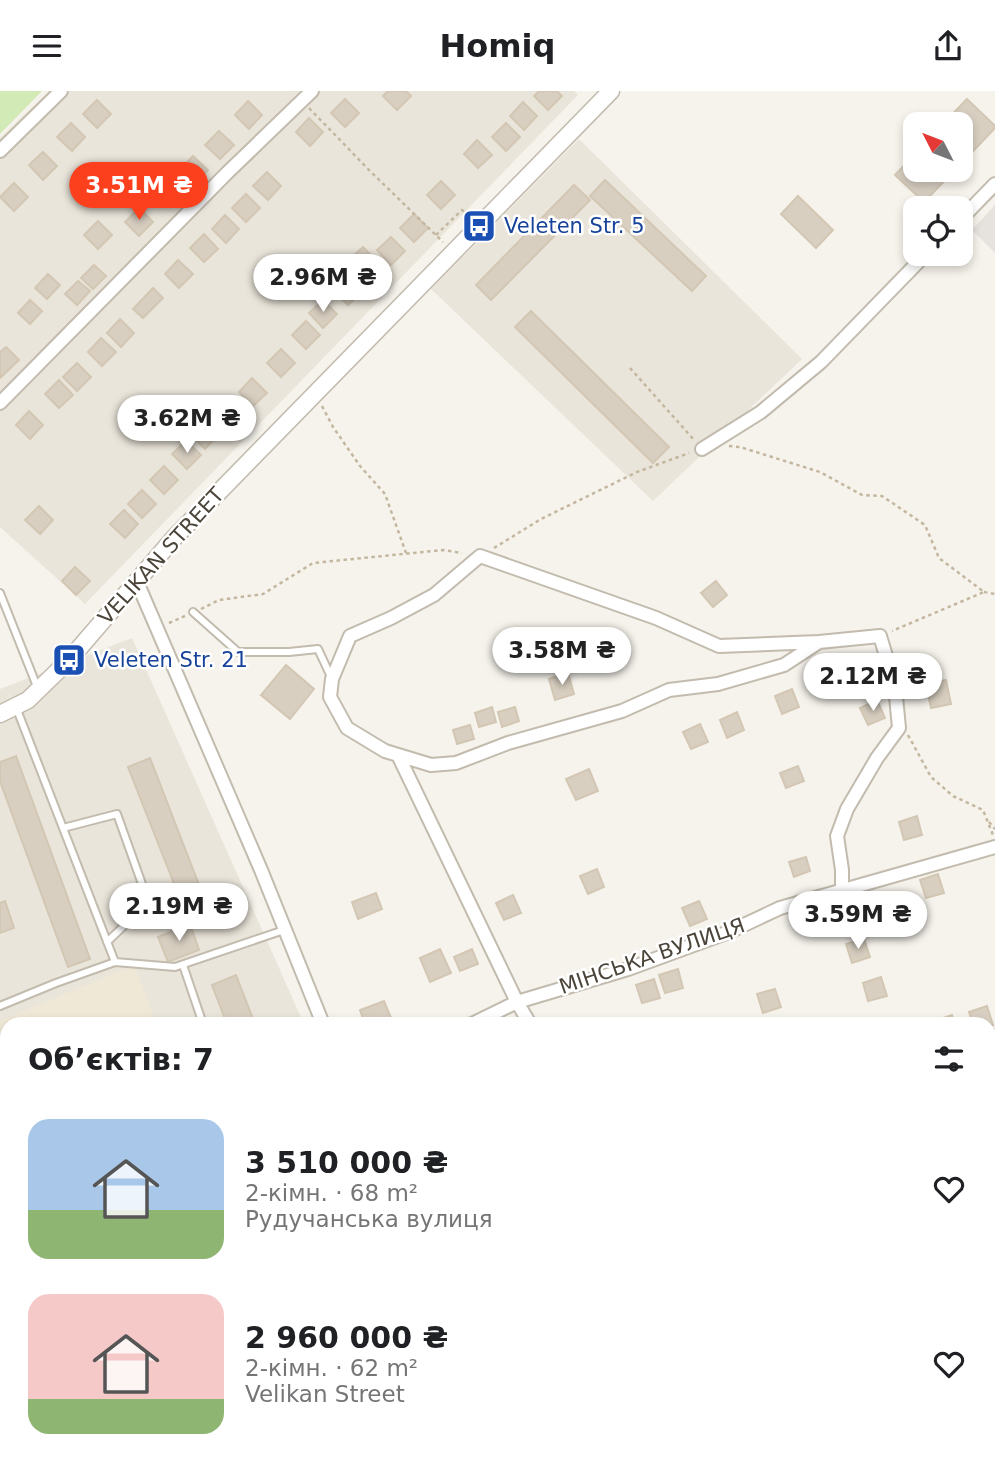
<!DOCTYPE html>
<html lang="uk">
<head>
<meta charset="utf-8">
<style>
	body { margin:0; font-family:"DejaVu Sans",sans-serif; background:#f6f6f6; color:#202124; height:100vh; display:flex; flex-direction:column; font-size:26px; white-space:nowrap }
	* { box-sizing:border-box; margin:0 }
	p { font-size:23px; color:#757577 }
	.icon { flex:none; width:38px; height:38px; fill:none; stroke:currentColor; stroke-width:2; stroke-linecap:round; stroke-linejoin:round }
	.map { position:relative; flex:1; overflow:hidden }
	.side { position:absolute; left:0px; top:926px; width:996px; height:450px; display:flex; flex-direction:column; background:#fff; border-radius:21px 21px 0 0; box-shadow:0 4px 10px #0003 }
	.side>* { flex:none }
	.needle { width:46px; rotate:312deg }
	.controls { position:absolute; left:903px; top:21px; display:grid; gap:14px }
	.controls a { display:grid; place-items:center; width:70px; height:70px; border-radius:14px; background:#fff; box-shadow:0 4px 10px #0003; font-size:35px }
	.price { position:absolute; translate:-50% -60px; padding:0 16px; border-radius:24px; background:#fff; color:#222; font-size:23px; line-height:46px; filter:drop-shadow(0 2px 4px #0008) }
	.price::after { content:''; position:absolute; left:50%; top:42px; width:21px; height:16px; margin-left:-10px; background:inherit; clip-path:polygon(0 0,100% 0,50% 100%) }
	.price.current { background:#fc3f1d; color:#fff }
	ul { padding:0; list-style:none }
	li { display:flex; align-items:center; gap:21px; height:175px; padding:0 28px }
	li span { display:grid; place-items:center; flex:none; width:196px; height:140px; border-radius:21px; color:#555 }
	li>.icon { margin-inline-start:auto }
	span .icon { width:84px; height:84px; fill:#fffc; stroke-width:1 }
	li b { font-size:30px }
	h2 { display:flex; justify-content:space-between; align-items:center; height:84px; padding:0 28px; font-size:30px }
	header { display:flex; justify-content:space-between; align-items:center; height:91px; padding:0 28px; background:#fff; font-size:32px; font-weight:700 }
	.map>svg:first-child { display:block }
	.residential { fill:#eae5da }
	.industrial { fill:#e6e2dd }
	.education { fill:#efe8d6 }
	.green { fill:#d2eab5 }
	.building { fill:#d8cfc1; stroke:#d3c7b4; stroke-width:2 }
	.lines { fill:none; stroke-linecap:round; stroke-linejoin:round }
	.service-casing { stroke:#c2bbae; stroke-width:10 }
	.minor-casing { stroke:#c2bbae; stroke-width:16 }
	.tertiary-casing { stroke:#c2bbae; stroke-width:19 }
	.path { stroke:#c4b79f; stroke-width:2.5; stroke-dasharray:3.5 3.5; stroke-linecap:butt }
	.service { stroke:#fff; stroke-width:6 }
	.minor { stroke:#fff; stroke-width:12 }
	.tertiary { stroke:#fff; stroke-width:16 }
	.rail { stroke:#9a9a9a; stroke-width:4.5; stroke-dasharray:9 9; stroke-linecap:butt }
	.labels { text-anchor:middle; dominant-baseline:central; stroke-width:5; stroke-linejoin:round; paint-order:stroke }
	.transit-label { font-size:21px; fill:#164399; stroke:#fff; text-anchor:start }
	.street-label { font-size:21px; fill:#4b4439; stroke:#fff }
</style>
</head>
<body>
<header><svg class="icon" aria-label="menu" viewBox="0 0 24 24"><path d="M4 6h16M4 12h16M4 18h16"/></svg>Homiq<svg class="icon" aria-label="share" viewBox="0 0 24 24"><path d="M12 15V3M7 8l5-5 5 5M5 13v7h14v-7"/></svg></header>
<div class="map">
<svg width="995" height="1375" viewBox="0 0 995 1375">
	<rect width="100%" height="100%" fill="#f6f3ec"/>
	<path class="residential" d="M49 0H574L578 4 85 513 0 436V47Z
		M579 48 802 268 653 410 431 198Z
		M132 547 304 933H7V1368L333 1369 326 1375H0V598Z"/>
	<path class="industrial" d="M995 114V162L972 139Z"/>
	<path class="education" d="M134 874 157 933H7V1103L0 1106V930Z
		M0 1314 3 1323H7V1368L42 1369 30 1375H20L19 1370 8 1375H0Z"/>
	<path class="green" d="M0 0H42L0 43Z"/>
	<path class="building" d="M388 0H406L411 5 397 19 383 5Z
		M539 0H557L562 5 548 19 534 5Z
		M345 8 359 22 345 36 331 22Z
		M967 8 995 35V37L961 73V33H943Z
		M97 9 111 23 97 37 83 23Z
		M248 10 262 24 249 38 235 24Z
		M523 11 537 25 524 39 510 25Z
		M309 27 323 41 310 55 296 41Z
		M71 32 85 46 72 60 57 46Z
		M506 32 520 46 506 60 492 46Z
		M219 40 234 54 220 68 205 54Z
		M477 49 492 64 478 77 464 63Z
		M43 61 57 75 43 89 29 74Z
		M915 63V79H955L924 111 895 84Z
		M193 65 208 79 194 93 180 79Z
		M267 81 281 95 268 109 253 95Z
		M168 86 182 100 168 114 154 100Z
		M605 89 706 185 692 200 590 105Z
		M441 90 455 104 441 118 427 104Z
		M14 92 28 106 14 120 0 106Z
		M574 94 590 109 491 209 476 194Z
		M246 103 260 117 246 131 232 117Z
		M798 105 833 139 816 157 781 123Z
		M139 117 153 131 139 145 125 131Z
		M414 123 428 137 414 151 400 137Z
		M225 124 239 138 226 152 212 138Z
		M98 130 112 144 98 158 84 144Z
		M204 143 218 158 204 171 190 157Z
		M391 146 405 160 391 174 377 159Z
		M363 156 383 177 367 193 347 171Z
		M178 169 193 183 179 197 165 183Z
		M94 174 106 185 93 198 81 187Z
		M48 183 60 194 47 208 35 197Z
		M347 187 362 201 348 214 334 200Z
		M78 190 90 200 77 214 65 203Z
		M153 197 163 207 143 227 133 218Z
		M30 209 42 220 30 233 18 222Z
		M323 209 337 223 323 237 309 222Z
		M531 220 669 356 653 372 515 236Z
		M120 228 134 242 121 256 107 242Z
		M306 230 320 244 306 258 292 244Z
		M101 247 116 261 102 275 88 261Z
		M6 256 19 269 0 287V261Z
		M281 258 295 272 281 286 267 272Z
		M77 272 91 286 77 300 63 286Z
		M252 287 267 302 253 315 239 301Z
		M59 289 73 304 59 317 45 303Z
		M222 308 236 322 222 336 208 322Z
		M29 320 43 334 30 348 16 334Z
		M204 330 218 344 205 358 191 344Z
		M186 350 201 364 187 378 172 363Z
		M164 375 178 389 164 403 150 389Z
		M142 399 156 413 142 427 128 413Z
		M39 415 53 429 40 443 25 429Z
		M124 419 138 433 125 447 110 433Z
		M75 476 90 490 76 504 62 490Z
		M716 490 727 504 713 516 701 502Z
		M616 552 620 567 603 572 599 558Z
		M863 573 871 589 851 598 844 581Z
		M286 574 314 598 290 628 261 604Z
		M568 582 574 603 555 609 549 588Z
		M946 589 951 613 931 617 926 593Z
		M792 598 799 616 782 623 775 605Z
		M877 609 885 627 868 634 860 617Z
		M492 616 496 631 479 636 475 622Z
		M515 616 519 630 502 636 498 621Z
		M737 621 744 639 727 647 720 629Z
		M700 633 708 651 691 658 683 641Z
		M470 634 474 648 457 653 453 639Z
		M16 665 90 868 68 876 0 690V671Z
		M150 667 211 825 190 833 128 676Z
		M798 675 804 690 786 697 780 682Z
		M589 678 598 700 576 709 566 688Z
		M917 725 922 744 904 749 899 731Z
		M806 766 810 780 794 786 789 771Z
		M597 778 604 796 588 803 580 785Z
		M938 783 944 802 926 807 920 789Z
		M376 802 382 818 358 828 352 811Z
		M513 804 521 822 504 829 496 812Z
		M5 810 14 837 0 842V812Z
		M699 810 707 828 690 835 682 817Z
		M190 833 199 859 168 871 158 846Z
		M864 848 870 866 852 872 846 853Z
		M440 858 451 882 430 891 420 867Z
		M472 858 478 873 460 880 454 866Z
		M678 878 683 897 665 902 659 884Z
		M236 884 255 933H227L212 894Z
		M881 886 887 905 868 910 863 892Z
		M654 888 660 907 642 912 636 894Z
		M775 898 781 916 763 922 757 903Z
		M384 910 391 927 375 933H365L360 919Z
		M987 915 993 934 989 935V933H973L969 921Z
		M952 924 955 933H935L934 930Z
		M0 983H7V1037H0Z
		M995 1104V1125L989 1127V1107Z
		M216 1368H269L272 1375H199Z
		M622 1368H644L645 1373 638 1375H624Z"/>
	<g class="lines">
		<defs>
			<path id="service" d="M0 502 38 598
				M193 521 238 561H289L318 558 332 588
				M16 616 115 871
				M63 737 117 723 147 807 131 828 107 851
				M183 874 203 933
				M0 915 56 892 115 871 175 876 284 839
				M307 1375 313 1371 314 1368"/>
			<path id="minor" d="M0 60 61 0
				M961 128 995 93
				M0 312 227 82 312 0
				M702 358 761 321 821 271 926 163
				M137 491 261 779 323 933
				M819 551 719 555 656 527 480 465 434 504 391 527 350 545 332 588 330 606 347 637 385 660 431 674 456 672 508 652 622 620 669 599 718 593 784 574 819 551 880 545 895 595 899 637 877 667 847 718 837 745 842 779V799
				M398 664 517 911 530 933
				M472 933 517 911 628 878 729 841 780 817 995 756
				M989 950 995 948
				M0 1143 7 1141
				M477 1375 490 1368"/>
			<path id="tertiary" d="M0 623 28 609 69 569 174 447 611 0"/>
		</defs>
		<use href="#service" class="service-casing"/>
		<use href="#minor" class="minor-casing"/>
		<use href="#tertiary" class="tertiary-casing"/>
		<path class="path" d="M309 17 370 80 443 151
			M436 144 462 119 469 125
			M630 277 695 350
			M322 315 333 336 360 375 385 403 406 462
			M729 355 740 356 820 381 862 404 882 405 925 434 939 467 984 501 892 540
			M494 457 541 428 637 381 689 362
			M984 501 995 503
			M201 518 219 509 263 503 313 472 443 459 462 462
			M169 532 185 525
			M908 644 931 686 953 705 983 719 993 744
			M989 731 995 738"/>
		<use href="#service" class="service"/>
		<use href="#minor" class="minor"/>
		<use href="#tertiary" class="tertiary"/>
		<path class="rail" d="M989 1325 995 1318
			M939 1375 946 1368"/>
	</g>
	<defs>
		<symbol id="bus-square" viewBox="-11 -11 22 22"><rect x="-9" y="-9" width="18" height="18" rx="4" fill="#1a4fb4" stroke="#fff"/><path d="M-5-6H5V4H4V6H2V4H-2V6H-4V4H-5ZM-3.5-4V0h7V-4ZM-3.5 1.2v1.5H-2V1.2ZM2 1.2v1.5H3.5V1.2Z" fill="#fff"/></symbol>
	</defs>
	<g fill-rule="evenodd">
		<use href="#bus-square" x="460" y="116" width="38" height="38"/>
		<use href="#bus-square" x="50" y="550" width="38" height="38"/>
	</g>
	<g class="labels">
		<g class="transit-label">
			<text x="504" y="135">Veleten Str. 5</text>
			<text x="94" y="569">Veleten Str. 21</text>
		</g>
		<g class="street-label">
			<text transform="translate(161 465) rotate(-48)">VELIKAN STREET</text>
			<text transform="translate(652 865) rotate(-19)">МІНСЬКА ВУЛИЦЯ</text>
		</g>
	</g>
</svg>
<div class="controls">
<a><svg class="needle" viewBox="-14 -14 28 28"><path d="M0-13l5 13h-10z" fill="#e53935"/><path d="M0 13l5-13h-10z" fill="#757577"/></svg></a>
<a><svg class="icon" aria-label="locate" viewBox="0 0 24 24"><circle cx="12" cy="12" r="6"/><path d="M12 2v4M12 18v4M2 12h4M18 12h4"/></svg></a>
</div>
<b class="price current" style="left:139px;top:131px">3.51M ₴</b>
<b class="price" style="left:323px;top:223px">2.96M ₴</b>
<b class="price" style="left:187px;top:364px">3.62M ₴</b>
<b class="price" style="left:562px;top:596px">3.58M ₴</b>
<b class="price" style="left:873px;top:622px">2.12M ₴</b>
<b class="price" style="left:179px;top:852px">2.19M ₴</b>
<b class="price" style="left:858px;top:860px">3.59M ₴</b>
<section class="side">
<h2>Об’єктів: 7<svg class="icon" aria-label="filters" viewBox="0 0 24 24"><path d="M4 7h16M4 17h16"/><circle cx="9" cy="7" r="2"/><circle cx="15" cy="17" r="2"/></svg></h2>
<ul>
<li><span style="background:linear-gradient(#a9c7e8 65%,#8fb573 0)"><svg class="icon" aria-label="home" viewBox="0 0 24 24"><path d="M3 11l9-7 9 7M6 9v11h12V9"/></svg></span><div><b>3 510 000 ₴</b><p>2-кімн. · 68 m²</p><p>Рудучанська вулиця</p></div><svg class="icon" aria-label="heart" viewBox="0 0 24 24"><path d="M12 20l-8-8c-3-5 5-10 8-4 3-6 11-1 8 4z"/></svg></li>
<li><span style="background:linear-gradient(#f6c9c9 75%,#8fb573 0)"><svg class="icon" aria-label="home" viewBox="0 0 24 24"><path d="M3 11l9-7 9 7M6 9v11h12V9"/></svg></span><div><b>2 960 000 ₴</b><p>2-кімн. · 62 m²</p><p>Velikan Street</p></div><svg class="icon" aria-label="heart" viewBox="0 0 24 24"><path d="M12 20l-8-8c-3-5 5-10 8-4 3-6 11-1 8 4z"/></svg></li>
</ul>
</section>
</div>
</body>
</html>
